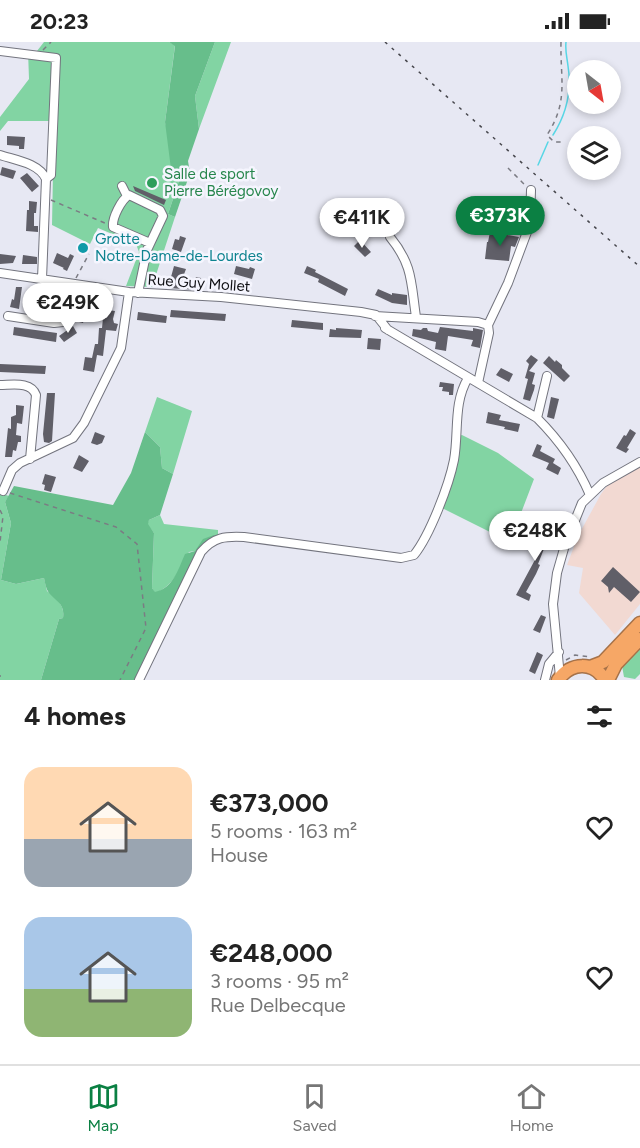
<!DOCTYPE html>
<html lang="en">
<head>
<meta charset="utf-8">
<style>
	body { margin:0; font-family:Figtree,sans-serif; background:#f6f6f6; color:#222; height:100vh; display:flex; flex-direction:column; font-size:22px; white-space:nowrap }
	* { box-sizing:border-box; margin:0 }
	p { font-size:20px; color:#767676 }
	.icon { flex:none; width:33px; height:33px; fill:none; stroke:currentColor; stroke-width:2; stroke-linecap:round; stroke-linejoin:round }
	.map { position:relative; height:638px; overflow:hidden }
	.details { display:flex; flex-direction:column; background:#fff; flex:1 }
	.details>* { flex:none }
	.needle { width:39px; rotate:149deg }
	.controls { position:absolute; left:567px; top:18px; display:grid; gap:12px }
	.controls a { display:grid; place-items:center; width:54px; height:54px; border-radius:50%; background:#fff; box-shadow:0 3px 9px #0003; font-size:30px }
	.price { position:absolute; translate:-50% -51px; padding:0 14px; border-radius:21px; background:#fff; color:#222; font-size:20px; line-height:39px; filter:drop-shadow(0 2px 3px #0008) }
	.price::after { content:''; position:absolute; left:50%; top:36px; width:18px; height:14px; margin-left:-9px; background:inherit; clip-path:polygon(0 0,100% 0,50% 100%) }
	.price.selected { background:#0b8043; color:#fff }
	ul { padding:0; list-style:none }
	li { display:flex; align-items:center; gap:18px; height:150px; padding:0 24px }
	li span { display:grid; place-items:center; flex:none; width:168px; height:120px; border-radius:18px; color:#555 }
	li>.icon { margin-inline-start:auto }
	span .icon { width:72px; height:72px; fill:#fffc; stroke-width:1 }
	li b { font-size:26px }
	h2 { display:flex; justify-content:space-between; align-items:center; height:72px; padding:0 24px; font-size:26px }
	.status { display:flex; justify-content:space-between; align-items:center; height:42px; padding:0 30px; background:#fff; direction:ltr }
	.status svg { height:16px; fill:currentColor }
	.tab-bar { display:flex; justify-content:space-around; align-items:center; height:84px; border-top:2px solid #e0e0e0; background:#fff; font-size:16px; color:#767676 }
	.tab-bar a { display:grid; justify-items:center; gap:3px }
	.tab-bar .selected { color:#0b8043 }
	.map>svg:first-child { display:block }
	.industrial { fill:#f2d9d2 }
	.green { fill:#82d4a3 }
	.forest { fill:#67be8b }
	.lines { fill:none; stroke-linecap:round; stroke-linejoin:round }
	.stream { stroke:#57d6e5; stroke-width:1.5 }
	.building { fill:#605f68 }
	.minor-casing { stroke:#73747e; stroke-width:10 }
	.highway-casing { stroke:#a67249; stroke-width:15 }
	.path { stroke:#7b7b83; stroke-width:1.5; stroke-dasharray:4.5 4.5; stroke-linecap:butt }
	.minor { stroke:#fff; stroke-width:8 }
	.highway { stroke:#f6a766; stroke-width:12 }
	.rail { stroke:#47474d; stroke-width:1.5; stroke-dasharray:3 6; stroke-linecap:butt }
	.leisure-dot { fill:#2e9e5b; stroke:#f5f5fe; stroke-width:2 }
	.culture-dot { fill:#0f9aa8; stroke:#f5f5fe; stroke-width:2 }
	.labels { text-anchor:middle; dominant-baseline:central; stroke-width:5; stroke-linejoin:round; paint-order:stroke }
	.leisure-label { font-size:15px; fill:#27864d; stroke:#f5f5fe; text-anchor:start }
	.culture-label { font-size:15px; fill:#0d838f; stroke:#f5f5fe; text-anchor:start }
	.street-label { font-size:15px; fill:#101014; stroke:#f5f5fe }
</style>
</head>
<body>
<div class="status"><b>20:23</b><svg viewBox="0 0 49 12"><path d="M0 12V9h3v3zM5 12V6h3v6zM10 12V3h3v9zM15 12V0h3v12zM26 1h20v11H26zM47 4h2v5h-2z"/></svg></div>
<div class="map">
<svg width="640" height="638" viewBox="0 0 640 638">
	<rect width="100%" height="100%" fill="#e7e8f3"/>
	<path class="industrial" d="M640 420V562L615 593 579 551 583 526 567 523 578 494 601 452 614 434Z"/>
	<path class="green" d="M44 0H169L175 3 165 80 180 136 168 172 175 175 152 245 126 244 139 210 136 202 98 186 90 202 52 183 54 79H8L0 89V75L29 37 28 9H37Z
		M215 0H231L199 87 195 54Z
		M157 355 192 369 173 432 162 426 160 405 145 390Z
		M462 393 498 411 534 437 510 500 442 466 456 428 459 394Z
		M0 451 9 454 5 460 11 481 1 538 16 542 44 536 47 549C57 557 65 563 63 576L59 577 41 638H0Z
		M160 473 164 482 218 488V495L195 509 189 510C180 526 173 545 155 551L152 546 154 491 147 482 149 478Z
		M640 604V632L635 637 624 635 622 624Z"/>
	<path class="forest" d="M169 0H215L195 54 199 87 188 119 190 131 175 175 168 172 180 136 171 127 165 80 175 4Z
		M145 390 160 405 162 426 173 432 160 473 149 478 148 482 154 491 152 546 155 550C173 546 178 528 185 512L195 509 203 497 214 493 218 495 204 504 138 638H41L59 577 63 576C65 562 57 560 49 551 46 547 45 541 44 536L16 542 1 538 11 481 5 460 14 444 113 463 131 431Z"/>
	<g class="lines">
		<path class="stream" d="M553 93C567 71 572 49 568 24 567 15 565 9 566 0
			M538 123 548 100"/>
	</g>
	<path class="building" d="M7 94 25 95 24 107H19V104L7 103Z
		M2 125 16 129 13 137 0 133Z
		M27 131 39 144 32 150 20 136Z
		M133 144 166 158 164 163 135 149Z
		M29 159 37 160 36 171H34V184H38V190L26 189 27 168H29Z
		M490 190 519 195 515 205 511 204 509 219 485 217 487 200H488Z
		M180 194 186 196 181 210 172 207 175 197 179 198Z
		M360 198 371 210 365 215 354 204Z
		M57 211 68 216 70 212 74 214 67 229 63 227 65 223 64 226 53 221Z
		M0 212 16 214 13 221 0 222Z
		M23 213 37 215V222H22Z
		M174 224 186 227 183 235 195 237 196 235 201 236 197 248 168 246Z
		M236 224 249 227 250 225 255 227 252 237 234 232Z
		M307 224 316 228 315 230 348 247 345 254 318 240 319 237 304 231Z
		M16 245H22L19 267 10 265 12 257 14 258Z
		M378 247 392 253V251L407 253V263L392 261 375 253Z
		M57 248 65 251 56 273 49 271Z
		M86 253 92 255 83 281 75 279Z
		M108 268 115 269 113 277 114 281 118 282 116 289 106 288 103 314 97 313 94 330 83 328 85 315 92 316 95 302H98L99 286H102L103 276H107Z
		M171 268 226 272 225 279 170 275Z
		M138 270 167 274 166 281 137 278Z
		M292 278 323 281V288L291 285Z
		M73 284 77 291 64 300 59 294Z
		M14 285 57 291 56 300 13 293Z
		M440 285 473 289V286L483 288 480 306 471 304 473 298 448 294 446 309 435 307 436 300 412 294 413 287 421 288 423 286H427L428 289 438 291Z
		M336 286 362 288 361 296 329 295 330 287 336 288Z
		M368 296 381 297 380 308 367 307Z
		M531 313 538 318 529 329 535 331 532 342 535 343 534 348 530 359 523 357 528 337 525 336 529 322 526 319Z
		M549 314 555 320 556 318 562 323V326L570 334 564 340 543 321Z
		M0 322 46 324 45 332 0 330Z
		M501 326 513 332 509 340 496 333Z
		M440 340 454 342 453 353H449V350L442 349 443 345H439Z
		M47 351H55L52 399 49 401 44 400 43 392Z
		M551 355 559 357 554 377 547 375Z
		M16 363 24 364 22 382 17 381 16 393 21 394V400H18L16 409 13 408 12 415H5L8 386 11 387V375L16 373Z
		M488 370 501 373 499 378 520 382 518 390 504 387 505 385 486 381Z
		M630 387 636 391 627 406 629 407 626 411 616 406 624 393 626 394Z
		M95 390 105 394 102 401 97 403 91 401Z
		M537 402 542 404 540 409 555 417 553 421 561 426 558 433 546 427 549 421 532 414Z
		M79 413 89 419 82 430 73 426Z
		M45 432 56 435 51 450 44 448 45 443 42 442Z
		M546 480 553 484 538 522 540 523 536 532 526 550 531 553 529 559 516 553 537 514 533 512Z
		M613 525 640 550 631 560 614 545 609 551 608 545 601 539Z
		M541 573 546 575 540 591 533 588Z
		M537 610 543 613 535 632 529 629Z"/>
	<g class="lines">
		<defs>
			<path id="minor" d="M0 9 56 16 51 133 46 137
				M0 113C15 118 39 121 46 137L42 237
				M122 144 127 154
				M390 195C413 223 411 241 416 275
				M0 231 129 250 221 255 361 270 376 273 388 288
				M138 251 147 208 163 174 160 168 129 153C121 158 112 176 113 185L150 201
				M8 274 54 281 63 280 80 243
				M375 274 478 280 488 283
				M385 286 537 376C559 398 578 425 590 453
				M478 341 489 291 488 283 508 241 530 182 531 148
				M0 343C12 343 31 339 36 353L30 417
				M537 376 547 334
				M3 449 12 428 20 421 73 396 84 381 121 306 129 250
				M560 635 553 562 557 531 565 503 582 461 603 441 640 420
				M139 638 201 510C214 495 225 494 244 495L401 516 414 513C430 493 449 443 454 418 459 390 453 361 468 336
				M545 638 549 622 559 610"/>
			<path id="highway" d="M590 625 603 620 640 581
				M558 638C571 620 593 619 605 638
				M608 638 616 622 640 597"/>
		</defs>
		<use href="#minor" class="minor-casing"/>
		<use href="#highway" class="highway-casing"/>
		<path class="path" d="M561 0C560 37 569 59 547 93L554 100H562
			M43 8 51 0
			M508 126 526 144
			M51 158 107 182
			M76 236 89 212
			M10 451 116 485 137 502 146 586 120 638
			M0 468 3 474 0 500
			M566 618 575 613 590 615
			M0 634H1"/>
		<use href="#minor" class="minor"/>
		<use href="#highway" class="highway"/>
		<path class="rail" d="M385 0 640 225"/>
	</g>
	<circle class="leisure-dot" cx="152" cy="141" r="6"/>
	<circle class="culture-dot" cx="83" cy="206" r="6"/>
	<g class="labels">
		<g class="leisure-label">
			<text x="164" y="132">Salle de sport<tspan x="164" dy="17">Pierre Bérégovoy</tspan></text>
		</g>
		<g class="culture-label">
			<text x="95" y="197">Grotte<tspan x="95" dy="17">Notre-Dame-de-Lourdes</tspan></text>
		</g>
		<g class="street-label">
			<text transform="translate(199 241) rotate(4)">Rue Guy Mollet</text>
		</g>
	</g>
</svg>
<div class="controls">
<a><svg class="needle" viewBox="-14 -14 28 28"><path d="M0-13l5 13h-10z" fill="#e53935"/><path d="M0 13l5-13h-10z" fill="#767676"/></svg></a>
<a><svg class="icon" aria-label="layers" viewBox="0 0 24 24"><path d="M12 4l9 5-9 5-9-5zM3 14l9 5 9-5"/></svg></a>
</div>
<b class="price selected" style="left:500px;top:205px">€373K</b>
<b class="price" style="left:362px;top:207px">€411K</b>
<b class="price" style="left:68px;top:292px">€249K</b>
<b class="price" style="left:535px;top:520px">€248K</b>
</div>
<section class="details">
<h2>4 homes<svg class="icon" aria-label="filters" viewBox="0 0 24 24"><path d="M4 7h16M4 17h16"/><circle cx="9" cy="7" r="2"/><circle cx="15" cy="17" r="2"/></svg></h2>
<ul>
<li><span style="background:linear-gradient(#ffd9b3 60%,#9aa5b1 0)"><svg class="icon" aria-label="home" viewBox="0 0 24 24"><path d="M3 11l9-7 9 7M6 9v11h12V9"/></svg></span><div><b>€373,000</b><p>5 rooms · 163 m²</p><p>House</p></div><svg class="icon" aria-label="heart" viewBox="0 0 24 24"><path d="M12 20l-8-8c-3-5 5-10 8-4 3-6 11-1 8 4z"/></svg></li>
<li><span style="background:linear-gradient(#a9c7e8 60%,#8fb573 0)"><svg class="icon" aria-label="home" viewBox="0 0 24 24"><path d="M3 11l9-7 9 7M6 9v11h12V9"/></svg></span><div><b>€248,000</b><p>3 rooms · 95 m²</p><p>Rue Delbecque</p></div><svg class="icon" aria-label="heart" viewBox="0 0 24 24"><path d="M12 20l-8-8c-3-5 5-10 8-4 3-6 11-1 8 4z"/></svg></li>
</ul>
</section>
<nav class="tab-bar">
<a class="selected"><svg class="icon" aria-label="map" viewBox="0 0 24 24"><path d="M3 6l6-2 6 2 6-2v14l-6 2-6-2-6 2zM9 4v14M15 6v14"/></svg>Map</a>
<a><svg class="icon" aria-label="saved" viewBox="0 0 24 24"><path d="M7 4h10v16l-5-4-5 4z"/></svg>Saved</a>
<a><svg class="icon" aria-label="home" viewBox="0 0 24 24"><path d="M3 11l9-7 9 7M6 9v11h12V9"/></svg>Home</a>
</nav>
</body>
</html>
